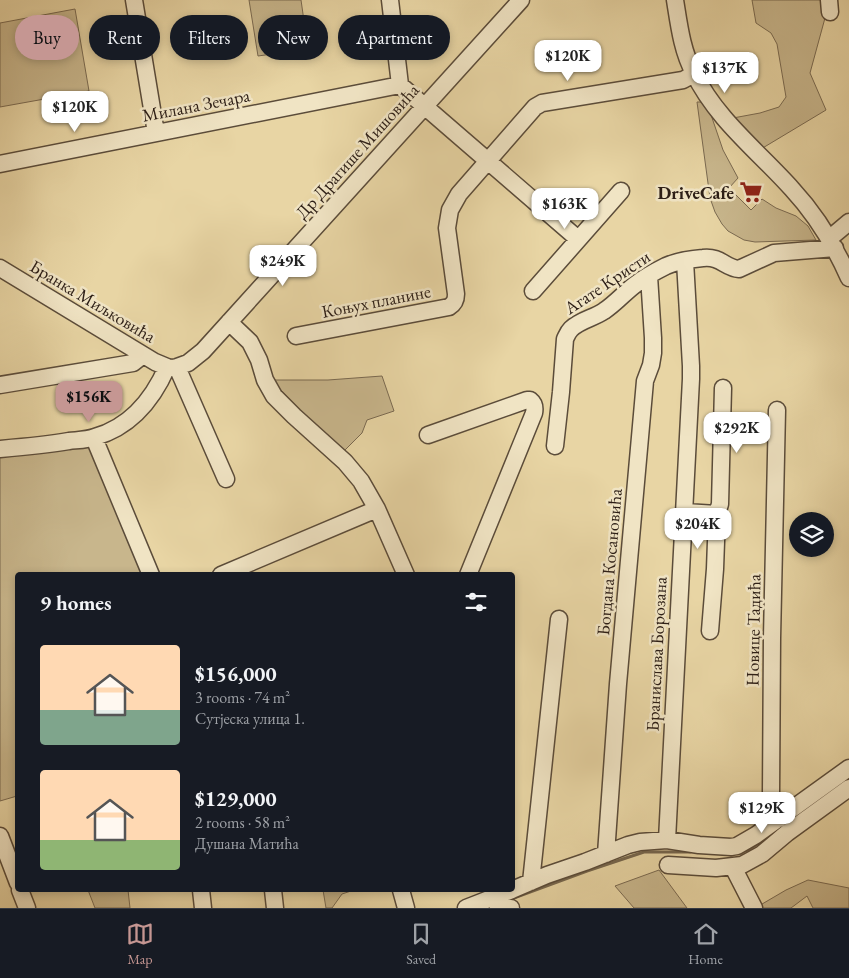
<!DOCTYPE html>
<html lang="en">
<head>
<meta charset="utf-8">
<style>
	body { margin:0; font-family:"EB Garamond",serif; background:#242831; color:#f1f3f6; height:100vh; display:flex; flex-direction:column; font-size:19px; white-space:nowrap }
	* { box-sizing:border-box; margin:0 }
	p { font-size:16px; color:#9ea1a6 }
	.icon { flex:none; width:28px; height:28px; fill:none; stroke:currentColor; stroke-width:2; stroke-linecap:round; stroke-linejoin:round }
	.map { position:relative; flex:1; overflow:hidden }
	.side { position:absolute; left:15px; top:572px; width:500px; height:320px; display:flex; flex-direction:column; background:#171b24; border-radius:5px; box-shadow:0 2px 8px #0003 }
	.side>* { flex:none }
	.top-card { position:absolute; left:15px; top:15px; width:500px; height:45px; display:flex; gap:10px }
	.buttons { position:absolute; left:789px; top:512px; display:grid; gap:10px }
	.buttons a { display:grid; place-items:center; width:45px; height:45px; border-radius:50%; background:#171b24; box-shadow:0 2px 8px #0003; font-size:25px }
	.price { position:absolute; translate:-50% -42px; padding:0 11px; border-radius:10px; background:#fff; color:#222; font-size:16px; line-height:32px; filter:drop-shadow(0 1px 2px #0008) }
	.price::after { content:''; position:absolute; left:50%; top:30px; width:15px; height:11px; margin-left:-8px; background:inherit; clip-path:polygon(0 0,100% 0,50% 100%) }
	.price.current { background:#c59692; color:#111 }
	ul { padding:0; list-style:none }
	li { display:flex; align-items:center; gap:15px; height:125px; padding:0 25px }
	li span { display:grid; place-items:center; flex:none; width:140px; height:100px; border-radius:5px; color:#555 }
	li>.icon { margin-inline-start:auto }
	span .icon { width:60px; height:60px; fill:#fffc; stroke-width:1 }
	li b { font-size:21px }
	h2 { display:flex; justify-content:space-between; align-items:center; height:60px; padding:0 25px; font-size:21px }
	.chip { padding:0 18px; border-radius:22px; background:#171b24; box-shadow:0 2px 8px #0003; font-size:18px; line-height:45px }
	.chip.current { background:#c59692; color:#111 }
	.tabs { display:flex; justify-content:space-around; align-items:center; height:70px; border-top:1px solid #363941; background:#171b24; font-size:14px; color:#9ea1a6 }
	.tabs a { display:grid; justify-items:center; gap:2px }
	.tabs .current { color:#c59692 }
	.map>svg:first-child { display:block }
	.green { fill:#c8b68c; stroke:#7a6a51 }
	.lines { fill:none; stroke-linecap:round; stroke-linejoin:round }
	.stream { stroke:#76674e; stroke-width:3 }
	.minor-casing { stroke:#5b4c3a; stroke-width:19 }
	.minor { stroke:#f0e4c4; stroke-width:16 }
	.labels { text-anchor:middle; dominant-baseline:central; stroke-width:5; stroke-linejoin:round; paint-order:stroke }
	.street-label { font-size:18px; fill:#2c1e16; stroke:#f0e4c4 }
	.poi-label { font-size:18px; font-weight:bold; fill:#2c1e16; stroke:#f0e4c4; text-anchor:end }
</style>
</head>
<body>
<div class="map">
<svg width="849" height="908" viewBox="0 0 849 908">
	<rect width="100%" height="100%" fill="#e8d5a4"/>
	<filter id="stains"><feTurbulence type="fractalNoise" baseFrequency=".004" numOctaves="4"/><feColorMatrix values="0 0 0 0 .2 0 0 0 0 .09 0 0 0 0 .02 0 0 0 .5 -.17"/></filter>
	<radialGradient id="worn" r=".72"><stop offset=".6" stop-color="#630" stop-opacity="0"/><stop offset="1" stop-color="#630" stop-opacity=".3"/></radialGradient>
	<path class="green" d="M249 0H301L308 49 258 56Z
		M752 0H822L825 18 810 73 826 110 761 149 733 118 760 113 779 107 786 97 777 44 771 33 756 23Z
		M75 9 89 91 0 107V23Z
		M697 102H703L709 109 723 150 738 178 729 188 751 210 762 199 776 208 796 216 808 226 816 240 755 242 744 240 728 231 722 224 715 212 710 198Z
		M382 376 394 411 367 420 362 433 342 453 278 387 275 380H328Z
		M94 438 151 575H18L17 796 0 801V449Z
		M659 870 687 908H634L615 886Z
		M808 880 849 888V908H813L807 896 791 908H757V907L786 890Z
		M88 890H128L130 908H95Z
		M323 890H354L342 894 332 908H326Z"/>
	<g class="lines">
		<path class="stream" d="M793 819 816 802
			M740 852 748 850 759 843
			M511 899 587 871 644 852H690"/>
		<defs>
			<path id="minor" d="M134 0 156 133
				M390 0 400 85
				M675 0C679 25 682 51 694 73 716 119 759 152 792 189 817 216 834 244 849 278
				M829 0 830 12
				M400 85 578 239
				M0 164 400 85
				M830 238 849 222
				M0 268 155 362 167 367 172 368 177 367 188 363 203 351 521 0
				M533 291 621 191
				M229 322 250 342 259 360 265 380 274 396 294 416 345 462 361 481 377 509 406 575
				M296 336 449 307C454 304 456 301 456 294L447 228 450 210 459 194 535 107 542 103 683 80 694 74
				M177 367 226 479
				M0 385 133 363 143 355
				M777 410 772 638 771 795 772 807 779 819
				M428 435 527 400H530C535 404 535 408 534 413L468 575
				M94 438 151 575
				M555 446 561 392 565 339C567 335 568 332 571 329 580 320 594 318 604 311 616 303 625 292 636 284 645 277 656 271 666 266 677 261 691 259 703 258 721 256 725 268 739 269L774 253 835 248
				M0 449C23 447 46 445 69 441 78 440 87 440 95 437 130 427 153 399 167 367
				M685 512 717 514
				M221 575 377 509
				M710 631 715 569 717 514 720 504 723 388
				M0 836 18 883
				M667 840 691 379V366L685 261
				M606 854 618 684 645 381 651 365 653 353V338L649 276
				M668 865 716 868 742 865 762 854 787 833 849 788
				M733 867 754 908
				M531 882 559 619
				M20 890 27 908
				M201 890 203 908
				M273 890 275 908
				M401 890 406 908
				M512 890 547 875 585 862 628 845 640 842 667 840 699 845 731 847 737 846 756 835 849 768
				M466 908 512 890
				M498 908H511"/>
		</defs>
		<use href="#minor" class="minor-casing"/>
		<use href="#minor" class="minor"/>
	</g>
	<defs>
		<symbol id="supermarket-bare" viewBox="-9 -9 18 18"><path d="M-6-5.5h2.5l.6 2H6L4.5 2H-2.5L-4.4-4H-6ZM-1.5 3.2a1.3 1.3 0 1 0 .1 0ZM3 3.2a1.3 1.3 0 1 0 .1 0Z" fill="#8f2418" stroke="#f0e4c4" stroke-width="2.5" paint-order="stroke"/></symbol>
	</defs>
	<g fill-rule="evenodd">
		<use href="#supermarket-bare" x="735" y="176" width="32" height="32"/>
	</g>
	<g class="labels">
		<g class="street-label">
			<text transform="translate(196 105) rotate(-11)">Милана Зечара</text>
			<text transform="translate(357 151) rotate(-48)">Др Драгише Мишовића</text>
			<text transform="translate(607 282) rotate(-34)">Агате Кристи</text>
			<text transform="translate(93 301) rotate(31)">Бранка Миљковића</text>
			<text transform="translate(376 301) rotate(-11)">Коњух планине</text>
			<text transform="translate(609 562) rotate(-85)">Богдана Косановића</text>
			<text transform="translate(753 630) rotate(-89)">Новице Тадића</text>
			<text transform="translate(656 654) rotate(-87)">Бранислава Борозана</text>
		</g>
		<g class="poi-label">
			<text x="734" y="192">DriveCafe</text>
		</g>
	</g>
	<rect width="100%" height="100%" filter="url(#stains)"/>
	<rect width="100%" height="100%" fill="url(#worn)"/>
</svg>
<div class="buttons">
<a><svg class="icon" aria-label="layers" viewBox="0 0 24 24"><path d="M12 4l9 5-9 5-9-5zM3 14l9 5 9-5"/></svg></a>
</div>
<b class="price" style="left:568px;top:82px">$120K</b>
<b class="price" style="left:725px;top:94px">$137K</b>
<b class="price" style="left:75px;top:133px">$120K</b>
<b class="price" style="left:565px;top:230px">$163K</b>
<b class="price" style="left:283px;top:287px">$249K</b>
<b class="price current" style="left:89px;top:423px">$156K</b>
<b class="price" style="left:737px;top:454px">$292K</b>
<b class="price" style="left:698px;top:550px">$204K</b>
<b class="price" style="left:762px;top:834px">$129K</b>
<div class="top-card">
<a class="chip current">Buy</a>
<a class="chip">Rent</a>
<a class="chip">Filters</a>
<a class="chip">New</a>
<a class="chip">Apartment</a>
</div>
<section class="side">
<h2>9 homes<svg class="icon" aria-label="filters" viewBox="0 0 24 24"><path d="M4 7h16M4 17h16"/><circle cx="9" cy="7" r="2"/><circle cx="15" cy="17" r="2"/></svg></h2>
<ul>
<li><span style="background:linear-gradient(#ffd9b3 65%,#7fa58c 0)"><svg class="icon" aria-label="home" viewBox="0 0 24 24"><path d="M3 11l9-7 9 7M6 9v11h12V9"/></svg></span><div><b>$156,000</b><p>3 rooms · 74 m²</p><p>Сутјеска улица 1.</p></div></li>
<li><span style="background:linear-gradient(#ffd9b3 70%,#8fb573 0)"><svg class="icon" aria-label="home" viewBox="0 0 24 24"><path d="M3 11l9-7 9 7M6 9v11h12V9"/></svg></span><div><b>$129,000</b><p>2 rooms · 58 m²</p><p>Душана Матића</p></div></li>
</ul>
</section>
</div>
<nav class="tabs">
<a class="current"><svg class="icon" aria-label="map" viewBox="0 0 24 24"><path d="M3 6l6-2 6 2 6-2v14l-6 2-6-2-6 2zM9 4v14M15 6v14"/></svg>Map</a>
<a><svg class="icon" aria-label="saved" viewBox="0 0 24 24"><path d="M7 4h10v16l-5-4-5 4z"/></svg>Saved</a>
<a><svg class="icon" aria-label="home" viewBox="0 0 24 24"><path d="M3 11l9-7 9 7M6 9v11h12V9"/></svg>Home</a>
</nav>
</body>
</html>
